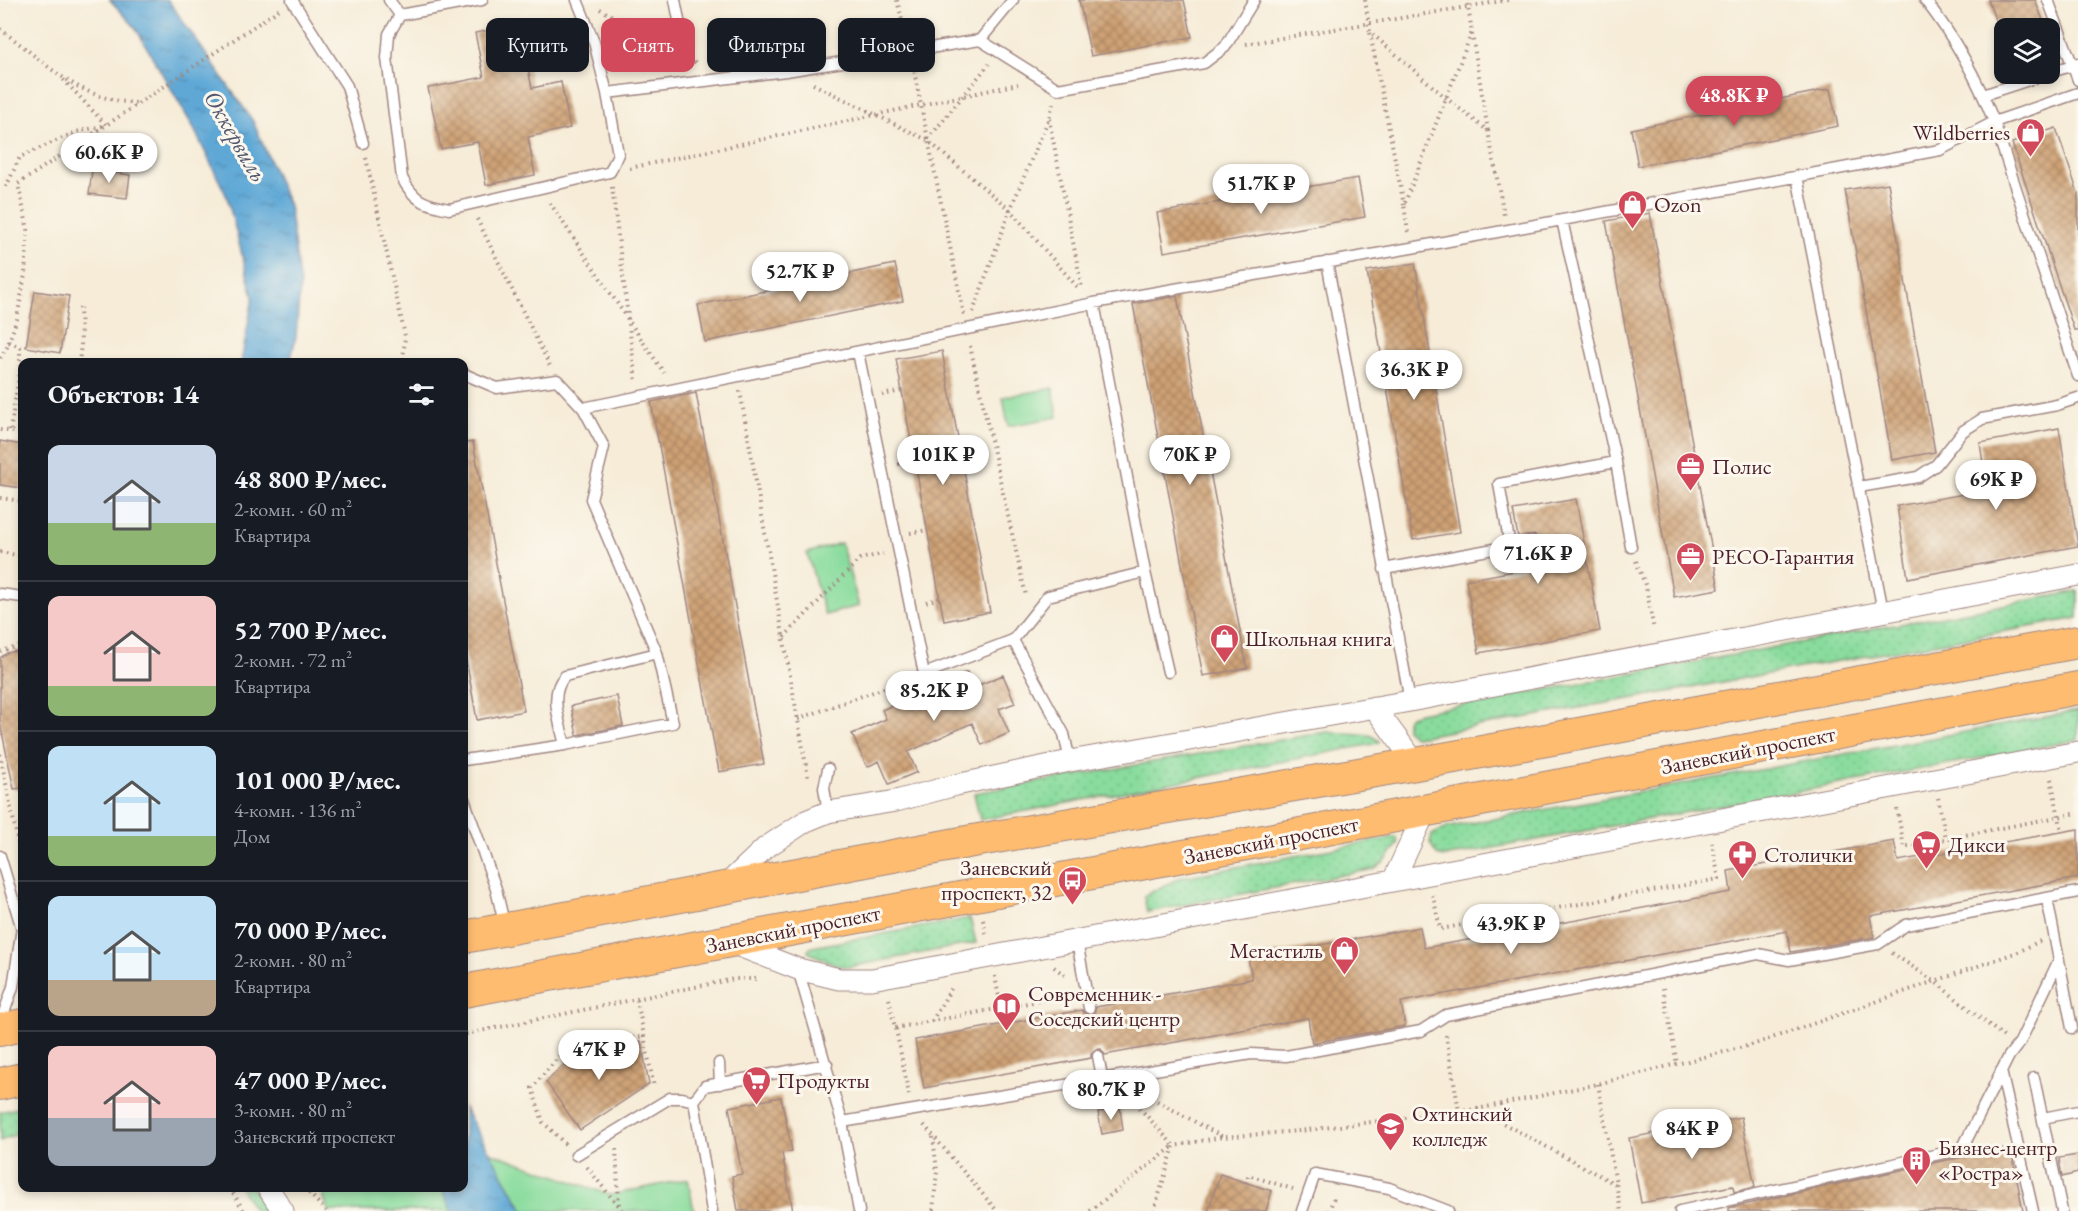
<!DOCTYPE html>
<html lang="ru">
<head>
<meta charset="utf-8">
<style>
	body { margin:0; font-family:"EB Garamond",serif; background:#242831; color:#f1f3f6; height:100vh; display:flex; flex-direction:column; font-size:22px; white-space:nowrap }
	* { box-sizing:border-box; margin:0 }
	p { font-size:20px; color:#9ea1a6 }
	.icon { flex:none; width:33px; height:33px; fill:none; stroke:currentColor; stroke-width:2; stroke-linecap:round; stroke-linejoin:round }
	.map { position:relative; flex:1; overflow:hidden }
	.panel { position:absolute; left:18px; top:358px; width:450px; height:834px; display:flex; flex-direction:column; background:#171b24; border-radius:12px; box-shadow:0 3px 9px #0003 }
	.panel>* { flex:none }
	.top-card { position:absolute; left:486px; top:18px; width:570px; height:54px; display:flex; gap:12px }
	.buttons { position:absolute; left:1994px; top:18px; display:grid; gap:12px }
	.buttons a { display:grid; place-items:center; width:66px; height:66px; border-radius:12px; background:#171b24; box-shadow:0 3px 9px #0003; font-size:30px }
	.price { position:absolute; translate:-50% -51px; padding:0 14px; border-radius:21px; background:#fff; color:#222; font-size:20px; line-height:39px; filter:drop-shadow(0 2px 3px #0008) }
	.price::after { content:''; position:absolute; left:50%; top:36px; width:18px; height:14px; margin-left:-9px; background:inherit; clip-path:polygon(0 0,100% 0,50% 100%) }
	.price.current { background:#d1495b; color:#fff }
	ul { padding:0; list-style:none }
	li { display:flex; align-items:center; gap:18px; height:150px; padding:0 30px }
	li+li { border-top:2px solid #363941 }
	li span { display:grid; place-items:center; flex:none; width:168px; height:120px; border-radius:12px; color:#555 }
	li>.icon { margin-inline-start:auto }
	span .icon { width:72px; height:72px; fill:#fffc; stroke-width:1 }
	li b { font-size:26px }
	h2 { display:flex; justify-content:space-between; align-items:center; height:72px; padding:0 30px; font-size:26px }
	.pill { padding:0 21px; border-radius:12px; background:#171b24; box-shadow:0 3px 9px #0003; font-size:21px; line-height:54px }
	.pill.current { background:#d1495b; color:#fff }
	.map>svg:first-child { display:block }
	.grass { fill:url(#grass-dots); stroke:#6a7e64; stroke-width:1.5 }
	.park { fill:#89dc9d; stroke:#6a7e64; stroke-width:1.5 }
	.water { fill:url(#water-ripples); stroke:#546480; stroke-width:1.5 }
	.building { fill:url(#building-cross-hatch) }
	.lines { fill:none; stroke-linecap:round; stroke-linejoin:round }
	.lane-casing { stroke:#a08682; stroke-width:13 }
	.street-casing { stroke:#a08682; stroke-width:23 }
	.primary-casing { stroke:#a08682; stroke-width:34 }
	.path { stroke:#a08682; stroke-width:4; stroke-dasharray:1.5 4.5; stroke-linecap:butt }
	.lane { stroke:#fff; stroke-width:10 }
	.street { stroke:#fff; stroke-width:21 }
	.primary { stroke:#febc70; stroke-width:32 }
	.labels { text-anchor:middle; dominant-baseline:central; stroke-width:6; stroke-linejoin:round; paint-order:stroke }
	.poi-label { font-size:22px; fill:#4a1f2b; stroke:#fbf7ec; text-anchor:start }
	.street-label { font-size:22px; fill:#4a1f2b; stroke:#fbf7ec }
	.water-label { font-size:24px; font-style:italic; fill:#52566f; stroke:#fbf7ec }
</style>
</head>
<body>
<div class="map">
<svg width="2078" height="1211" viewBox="0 0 2078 1211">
	<defs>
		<pattern id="grass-dots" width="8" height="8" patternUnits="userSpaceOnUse" patternTransform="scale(1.5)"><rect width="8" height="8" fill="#89dc9d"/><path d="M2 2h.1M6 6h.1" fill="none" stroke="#78bc87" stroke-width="1.8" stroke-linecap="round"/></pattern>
		<pattern id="water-ripples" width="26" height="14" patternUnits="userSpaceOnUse" patternTransform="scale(1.5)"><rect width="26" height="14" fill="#5ea8d6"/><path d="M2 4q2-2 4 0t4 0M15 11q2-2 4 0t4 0" fill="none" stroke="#5088ae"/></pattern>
		<pattern id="building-cross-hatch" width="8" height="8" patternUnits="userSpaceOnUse" patternTransform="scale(1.5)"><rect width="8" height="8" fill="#cea175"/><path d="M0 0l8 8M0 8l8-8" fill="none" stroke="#a98360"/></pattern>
	</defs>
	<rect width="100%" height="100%" fill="#fbf7ec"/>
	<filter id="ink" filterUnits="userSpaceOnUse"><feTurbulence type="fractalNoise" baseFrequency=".0167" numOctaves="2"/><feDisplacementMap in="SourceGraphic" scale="12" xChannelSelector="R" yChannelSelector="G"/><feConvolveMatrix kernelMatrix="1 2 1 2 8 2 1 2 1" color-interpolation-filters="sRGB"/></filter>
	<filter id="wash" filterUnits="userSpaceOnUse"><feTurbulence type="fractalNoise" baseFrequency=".008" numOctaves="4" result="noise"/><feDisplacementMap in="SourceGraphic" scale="24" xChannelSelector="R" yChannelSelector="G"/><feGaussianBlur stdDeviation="1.35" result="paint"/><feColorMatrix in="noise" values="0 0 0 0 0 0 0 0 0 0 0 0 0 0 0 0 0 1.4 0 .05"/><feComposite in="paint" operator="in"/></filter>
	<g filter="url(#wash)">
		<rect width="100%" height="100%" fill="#f6ecd8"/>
		<path class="grass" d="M2078 591V618L1423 736 1415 737 1406 729V721L1410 716 1419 713Z
			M2078 711V740L1444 857 1437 855 1430 843 1432 835 1445 828Z
			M1326 732 1362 734 1372 736 1379 741V743L980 820 974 793Z
			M1395 837 1397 838 1398 844 1385 861 1374 869 1147 912 1144 896 1179 878Z
			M970 918 976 943 848 967 839 966 808 952V950L812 947Z
			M22 1107V1132L0 1141V1112Z
			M240 1188H253L268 1211H255Z"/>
		<path class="park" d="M1053 388 1058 417 1008 426 1003 397Z
			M841 543 859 606 825 615 807 553Z
			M487 1151 610 1195 688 1179 694 1211H524Z
			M321 1188H442L452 1211H328Z"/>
		<path class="water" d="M110 0H168L253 121 289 206 300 285 296 336 290 363H241L253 297 227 197 192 125 135 27Z
			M464 1108 524 1211H452L442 1188H464Z"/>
		<g id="blocks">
			<path class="building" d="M1079 0H1184L1192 37 1091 56Z
				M1988 0H2035L2046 28H1998Z
				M519 24 532 88 561 82 570 128 528 137 535 175 486 185 478 142 441 149 428 88 484 77 475 33Z
				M1830 89 1838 126 1638 166 1631 129Z
				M2056 128 2078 193V330H2074L2012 143Z
				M92 170 130 175 127 198 89 194Z
				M1358 178 1365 217 1164 252 1157 213Z
				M1888 183 1935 452 1892 460 1845 190Z
				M1650 213 1719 589 1674 597 1606 221Z
				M1415 263 1460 532 1413 540 1367 271Z
				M895 264 903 301 705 342 698 305Z
				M35 291 69 296 60 353 26 347Z
				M1177 296 1247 668 1203 676 1133 304Z
				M942 351 990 612 944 621 896 359Z
				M696 393 764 764 719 772 651 402Z
				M2059 428 2078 546 1908 578 1897 506 1987 490 1980 443Z
				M0 441 22 445V488L0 485Z
				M473 442 524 711 477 720 464 648V443Z
				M1576 499 1600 631 1479 653 1466 580 1525 569 1521 552 1537 548 1540 540 1535 535 1518 537 1513 510Z
				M22 650V788L14 789 0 723V658L7 653Z
				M967 672 974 687 1003 675 1015 703 999 709 1009 733 982 745 972 723 908 752 917 772 889 784 879 761 867 767 852 734 886 719 882 710Z
				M617 696 623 726 577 735 571 706Z
				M2078 829V878L1870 916 1874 937 1791 952 1787 931 1401 1002 1405 1026 1312 1043 1308 1018 1105 1055 1101 1049H1096L1091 1053V1058L924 1088 915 1040 1082 1010 1084 1013 1090 1015 1094 1013 1096 1007 1252 979 1248 958 1420 927 1424 948 1731 892 1728 871 1894 841 1898 861Z
				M641 1041 649 1084 580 1130 546 1082 574 1055Z
				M781 1097 792 1151 782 1153 793 1211H738L732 1176 742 1174 729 1107Z
				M1120 1108 1123 1130 1102 1134 1098 1112Z
				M1741 1117 1755 1187 1734 1192 1733 1186 1641 1203 1629 1138Z
				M2011 1148 2023 1211H1729V1208L1937 1162Z
				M2078 1155V1173L2062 1177 2059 1158Z
				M1220 1174 1272 1191 1266 1211H1208Z"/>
		</g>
	</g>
	<g filter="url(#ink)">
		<use href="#blocks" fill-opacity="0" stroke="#a08682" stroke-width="1.5"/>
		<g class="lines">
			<defs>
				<path id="lane" d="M292 0 347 86 363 143
					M389 0 400 15
					M482 0 400 15 389 34 387 58 402 178C414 201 424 204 449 209L610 172 618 154 607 93 594 42 577 0
					M675 0 681 30
					M1925 0C1954 37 1977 78 1994 122L2078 93
					M2048 0 2078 80
					M980 40 1058 89 1204 63 1225 47 1254 0
					M2049 73 2078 63
					M607 93 786 71 980 40 1013 0
					M1983 95 2047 74
					M1797 176 1883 611
					M1562 220 1616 462 1631 547
					M1327 262 1410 701
					M1094 303 1145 572 1168 672
					M858 352 924 674 1013 640 1064 734 1070 761
					M464 374 497 388 557 380 583 408
					M1859 487 1918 477 1936 465 1963 431 1982 419 2057 405 2078 398
					M1510 546 1499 484 1616 462
					M1384 569 1533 542
					M0 594 22 597
					M1013 640 1048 596 1145 572
					M565 745C560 722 548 694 565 676L657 653
					M464 760 565 745 673 723 657 653 591 499 604 447 583 408 1094 303 1411 248 1940 150 1994 122 2078 376
					M828 769 824 788 828 812
					M464 799 496 889 505 927
					M0 856 22 929
					M2047 898 2072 1028
					M1077 941 1089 1008
					M798 969 842 1122 1251 1054 1286 1056 1421 1031 1446 1015 1758 954 1789 960 1878 944 1906 925 2078 892
					M0 1024 13 987 22 928
					M1098 1056 1102 1077
					M719 1063 720 1084
					M2001 1071 2033 1211
					M2034 1078 2062 1211
					M2043 1118 2078 1111
					M842 1122 859 1211
					M576 1155 670 1098H682L694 1101
					M712 1211 694 1101 705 1086 827 1064
					M1302 1211 1315 1174 1389 1188 1448 1211
					M1680 1211 1962 1149 2009 1056 2020 1042 2059 960"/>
				<path id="street" d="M1374 707 1416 764
					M1393 881 1426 810
					M723 888 765 848 806 821 828 812 896 801 956 785 1070 761 1410 701 2078 575
					M729 942 798 969 839 979H872L2078 752
					M268 1188 283 1211"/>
				<path id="primary" d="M464 937 967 842 1416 764 2078 642
					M464 991 2078 688
					M0 1030 22 1025
					M0 1084 22 1079"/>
			</defs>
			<use href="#lane" class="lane-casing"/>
			<use href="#street" class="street-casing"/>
			<use href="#primary" class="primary-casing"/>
			<path class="path" d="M897 0 906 36
				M1365 0 1370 32 1446 98 1488 131 1504 215
				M600 9 698 64
				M0 29C47 63 76 100 138 103
				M1370 33 1404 205
				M1472 34 1488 131
				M1246 44 1508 0
				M913 66 964 315
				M813 84 927 140 1010 210 1079 289
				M1049 119 1082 288
				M928 139 989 64
				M366 158 405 336 403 363
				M630 168 1018 84
				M6 187 20 157 76 132 106 125 62 78
				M612 187 636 382
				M550 203 664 373
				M477 219 550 366
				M1408 232 1404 205 1472 32 1467 0
				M973 312 1010 210 1049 118 1053 104
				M9 342 20 347V371
				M970 346 1026 596
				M0 358 7 347 17 319 25 274 28 230 18 184 280 9
				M79 363 81 344 80 305
				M740 391 808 777
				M882 395 902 391
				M0 430 22 433
				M10 430 20 371 22 372
				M898 464 914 461
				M0 498 22 501
				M910 533 927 530
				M0 552 22 556
				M1636 561 1646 587 1654 630
				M926 602 940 598
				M784 637 860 559 883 554
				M0 651 22 646
				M798 719 909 679
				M0 754 21 857
				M2051 779 2062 831
				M1938 798 1946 839
				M1897 809 1904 847 2078 813
				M1433 895 1440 929 1719 879 1712 843
				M983 920 987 936
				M1892 953 1934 981 2004 1037
				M1054 967 1067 977
				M995 976 1001 1008
				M1663 988 1677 1064
				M889 999 895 1028 1070 995
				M637 1000 654 1087
				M932 1021 952 987
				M896 1029 909 1095
				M466 1034 734 979H757
				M1446 1035 1459 1111
				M1598 1084 1621 1211
				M1143 1090 1155 1100 1223 1137 1299 1131 1477 1109 1598 1084 1755 1044 2018 952 2040 941
				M1477 1109 1615 1184
				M924 1125 997 1211
				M933 1137 937 1171 933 1211
				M565 1144 543 1122 532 1088 564 1051 644 1036
				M616 1149 619 1205
				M587 1167 622 1211
				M1246 1183 1248 1175 1293 1189
				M230 1188 244 1211
				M309 1193 326 1211
				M1090 1211 1174 1146 1125 1092
				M1154 1211 1174 1146 1222 1137
				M1329 1211 1335 1195"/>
			<use href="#lane" class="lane"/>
			<use href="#street" class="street"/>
			<use href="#primary" class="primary"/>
		</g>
	</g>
	<defs>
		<symbol id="shop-pin" viewBox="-11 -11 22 30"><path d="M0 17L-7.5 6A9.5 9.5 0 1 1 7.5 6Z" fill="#d1495b" stroke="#fbf7ec"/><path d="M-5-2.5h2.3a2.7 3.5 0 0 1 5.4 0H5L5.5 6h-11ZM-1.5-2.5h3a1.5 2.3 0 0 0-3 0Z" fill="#fff"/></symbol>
		<symbol id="office-pin" viewBox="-11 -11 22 30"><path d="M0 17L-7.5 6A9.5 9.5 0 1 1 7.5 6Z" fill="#d1495b" stroke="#fbf7ec"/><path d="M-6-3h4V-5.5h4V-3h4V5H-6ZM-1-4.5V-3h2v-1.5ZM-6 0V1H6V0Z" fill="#fff"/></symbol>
		<symbol id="supermarket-pin" viewBox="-11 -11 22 30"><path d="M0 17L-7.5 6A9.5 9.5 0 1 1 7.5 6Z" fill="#d1495b" stroke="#fbf7ec"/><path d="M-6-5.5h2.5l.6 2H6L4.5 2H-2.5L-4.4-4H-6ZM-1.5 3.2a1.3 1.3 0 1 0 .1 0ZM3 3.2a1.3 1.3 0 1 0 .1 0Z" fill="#fff"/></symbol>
		<symbol id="pharmacy-pin" viewBox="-11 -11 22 30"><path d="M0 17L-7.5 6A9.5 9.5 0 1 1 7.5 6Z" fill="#d1495b" stroke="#fbf7ec"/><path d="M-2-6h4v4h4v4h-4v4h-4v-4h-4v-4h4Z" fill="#fff"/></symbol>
		<symbol id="bus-pin" viewBox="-11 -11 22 30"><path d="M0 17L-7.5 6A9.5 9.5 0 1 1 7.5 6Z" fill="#d1495b" stroke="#fbf7ec"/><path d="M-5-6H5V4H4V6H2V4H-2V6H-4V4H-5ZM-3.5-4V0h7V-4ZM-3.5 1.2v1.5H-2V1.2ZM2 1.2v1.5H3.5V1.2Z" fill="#fff"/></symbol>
		<symbol id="library-pin" viewBox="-11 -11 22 30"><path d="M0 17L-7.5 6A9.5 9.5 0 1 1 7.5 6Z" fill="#d1495b" stroke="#fbf7ec"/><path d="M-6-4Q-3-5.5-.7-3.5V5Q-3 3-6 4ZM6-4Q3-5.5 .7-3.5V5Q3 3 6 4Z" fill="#fff"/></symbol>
		<symbol id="university-pin" viewBox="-11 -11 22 30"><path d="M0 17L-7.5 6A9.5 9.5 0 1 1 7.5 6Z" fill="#d1495b" stroke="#fbf7ec"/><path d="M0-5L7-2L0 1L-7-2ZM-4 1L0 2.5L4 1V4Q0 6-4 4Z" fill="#fff"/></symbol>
		<symbol id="building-pin" viewBox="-11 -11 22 30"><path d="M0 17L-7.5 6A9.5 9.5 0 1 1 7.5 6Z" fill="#d1495b" stroke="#fbf7ec"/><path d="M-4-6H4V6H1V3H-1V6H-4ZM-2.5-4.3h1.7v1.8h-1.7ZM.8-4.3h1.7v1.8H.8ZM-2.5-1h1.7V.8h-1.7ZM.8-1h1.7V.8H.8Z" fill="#fff"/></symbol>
	</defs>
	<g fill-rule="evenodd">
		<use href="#shop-pin" x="2014" y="116" width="33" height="45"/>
		<use href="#shop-pin" x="1616" y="188" width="33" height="45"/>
		<use href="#office-pin" x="1674" y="450" width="33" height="45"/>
		<use href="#office-pin" x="1674" y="540" width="33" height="45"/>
		<use href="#shop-pin" x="1208" y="622" width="33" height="45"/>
		<use href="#supermarket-pin" x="1910" y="828" width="33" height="45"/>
		<use href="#pharmacy-pin" x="1726" y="838" width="33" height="45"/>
		<use href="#bus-pin" x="1056" y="864" width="33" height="45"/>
		<use href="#shop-pin" x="1328" y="934" width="33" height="45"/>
		<use href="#library-pin" x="990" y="990" width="33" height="45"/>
		<use href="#supermarket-pin" x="740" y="1064" width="33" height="45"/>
		<use href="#university-pin" x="1374" y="1110" width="33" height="45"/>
		<use href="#building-pin" x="1900" y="1144" width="33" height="45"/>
	</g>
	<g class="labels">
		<g class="poi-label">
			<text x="2010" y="132" text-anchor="end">Wildberries</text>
			<text x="1654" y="204">Ozon</text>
			<text x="1712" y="466">Полис</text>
			<text x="1712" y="556">РЕСО-Гарантия</text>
			<text x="1245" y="638">Школьная книга</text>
			<text x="1948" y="844">Дикси</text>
			<text x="1764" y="854">Столички</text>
			<text x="1052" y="867" text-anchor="end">Заневский<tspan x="1052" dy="25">проспект, 32</tspan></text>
			<text x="1323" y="950" text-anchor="end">Мегастиль</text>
			<text x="1028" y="993">Современник -<tspan x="1028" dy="25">Соседский центр</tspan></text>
			<text x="777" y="1080">Продукты</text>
			<text x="1412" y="1113">Охтинский<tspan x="1412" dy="25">колледж</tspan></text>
			<text x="1938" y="1147">Бизнес-центр<tspan x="1938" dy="25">«Ростра»</tspan></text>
		</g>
		<g class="street-label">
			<text transform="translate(1748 750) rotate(-11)">Заневский проспект</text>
			<text transform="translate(1271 840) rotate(-11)">Заневский проспект</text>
			<text transform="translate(793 929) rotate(-11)">Заневский проспект</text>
		</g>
		<g class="water-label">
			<text transform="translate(236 136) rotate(60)">Оккервиль</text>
		</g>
	</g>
</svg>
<div class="buttons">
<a><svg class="icon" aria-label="layers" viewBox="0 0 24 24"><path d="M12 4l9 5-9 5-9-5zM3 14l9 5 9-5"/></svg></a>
</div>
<b class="price current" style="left:1734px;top:127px">48.8K ₽</b>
<b class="price" style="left:109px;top:184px">60.6K ₽</b>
<b class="price" style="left:1261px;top:215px">51.7K ₽</b>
<b class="price" style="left:800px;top:303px">52.7K ₽</b>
<b class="price" style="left:1414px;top:401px">36.3K ₽</b>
<b class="price" style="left:943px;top:486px">101K ₽</b>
<b class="price" style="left:1190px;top:486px">70K ₽</b>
<b class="price" style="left:1996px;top:511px">69K ₽</b>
<b class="price" style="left:1538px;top:585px">71.6K ₽</b>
<b class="price" style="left:934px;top:722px">85.2K ₽</b>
<b class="price" style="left:1511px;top:955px">43.9K ₽</b>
<b class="price" style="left:599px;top:1081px">47K ₽</b>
<b class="price" style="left:1111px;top:1121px">80.7K ₽</b>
<b class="price" style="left:1692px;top:1160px">84K ₽</b>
<div class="top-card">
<a class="pill">Купить</a>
<a class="pill current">Снять</a>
<a class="pill">Фильтры</a>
<a class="pill">Новое</a>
</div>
<section class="panel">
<h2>Объектов: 14<svg class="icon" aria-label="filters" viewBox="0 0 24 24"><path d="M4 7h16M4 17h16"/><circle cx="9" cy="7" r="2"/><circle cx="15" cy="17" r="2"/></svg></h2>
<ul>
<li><span style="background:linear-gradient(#c9d6e8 65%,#8fb573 0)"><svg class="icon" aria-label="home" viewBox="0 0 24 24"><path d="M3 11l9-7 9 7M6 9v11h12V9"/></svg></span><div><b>48 800 ₽/мес.</b><p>2-комн. · 60 m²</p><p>Квартира</p></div></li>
<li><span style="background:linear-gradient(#f6c9c9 75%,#8fb573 0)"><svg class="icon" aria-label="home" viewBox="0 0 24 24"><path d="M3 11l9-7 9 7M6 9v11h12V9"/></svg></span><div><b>52 700 ₽/мес.</b><p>2-комн. · 72 m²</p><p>Квартира</p></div></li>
<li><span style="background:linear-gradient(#bfe0f5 75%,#8fb573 0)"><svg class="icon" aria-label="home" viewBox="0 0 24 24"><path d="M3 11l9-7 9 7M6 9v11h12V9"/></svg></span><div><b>101 000 ₽/мес.</b><p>4-комн. · 136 m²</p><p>Дом</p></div></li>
<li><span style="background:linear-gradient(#bfe0f5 70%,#b9a48a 0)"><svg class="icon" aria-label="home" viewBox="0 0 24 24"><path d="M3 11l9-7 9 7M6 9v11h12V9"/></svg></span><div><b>70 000 ₽/мес.</b><p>2-комн. · 80 m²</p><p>Квартира</p></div></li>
<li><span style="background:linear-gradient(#f6c9c9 60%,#9aa5b1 0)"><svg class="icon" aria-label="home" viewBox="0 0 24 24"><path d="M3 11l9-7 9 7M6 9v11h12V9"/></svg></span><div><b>47 000 ₽/мес.</b><p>3-комн. · 80 m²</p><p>Заневский проспект</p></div></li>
</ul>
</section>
</div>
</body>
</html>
